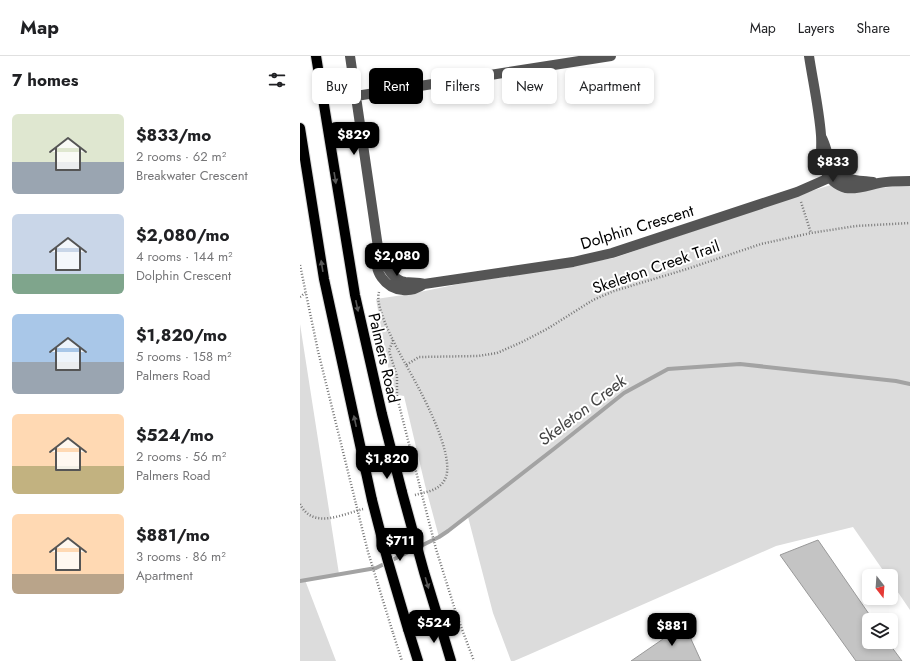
<!DOCTYPE html>
<html lang="en">
<head>
<meta charset="utf-8">
<style>
	body { margin:0; font-family:Jost,sans-serif; background:#f6f6f6; color:#202124; height:100vh; display:flex; flex-direction:column; font-size:15px; white-space:nowrap }
	* { box-sizing:border-box; margin:0 }
	p { font-size:13px; color:#757577 }
	.icon { flex:none; width:22px; height:22px; fill:none; stroke:currentColor; stroke-width:2; stroke-linecap:round; stroke-linejoin:round }
	.map { position:relative; flex:1; overflow:hidden }
	.details { display:flex; flex-direction:column; background:#fff; width:300px }
	.details>* { flex:none }
	.hud { position:absolute; left:12px; top:12px; width:380px; height:36px; display:flex; gap:8px }
	.needle { width:26px; rotate:163deg }
	.tools { position:absolute; left:562px; top:513px; display:grid; gap:8px }
	.tools a { display:grid; place-items:center; width:36px; height:36px; border-radius:6px; background:#fff; box-shadow:0 2px 6px #0003; font-size:20px }
	.price { position:absolute; translate:-50% -34px; padding:0 9px; border-radius:8px; background:#000; color:#fff; font-size:13px; line-height:26px; filter:drop-shadow(0 1px 2px #0008) }
	.price::after { content:''; position:absolute; left:50%; top:24px; width:12px; height:9px; margin-left:-6px; background:inherit; clip-path:polygon(0 0,100% 0,50% 100%) }
	.price.selected { background:#222; color:#fff }
	ul { padding:0; list-style:none }
	li { display:flex; align-items:center; gap:12px; height:100px; padding:0 12px }
	li span { display:grid; place-items:center; flex:none; width:112px; height:80px; border-radius:6px; color:#555 }
	li>.icon { margin-inline-start:auto }
	span .icon { width:48px; height:48px; fill:#fffc; stroke-width:1 }
	li b { font-size:17px }
	h2 { display:flex; justify-content:space-between; align-items:center; height:48px; padding:0 12px; font-size:17px }
	.pill { padding:0 14px; border-radius:6px; background:#fff; box-shadow:0 2px 6px #0003; font-size:14px; line-height:36px }
	.pill.selected { background:#000; color:#fff }
	header { display:flex; align-items:center; gap:24px; box-sizing:border-box; height:56px; padding:0 20px; background:#fff; border-bottom:1px solid #e0e0e0 }
	header strong { font-size:19px }
	nav { display:flex; gap:22px; margin-inline-start:auto; font-size:14px }
	main { display:flex; flex:1; min-height:0 }
	.map>svg:first-child { display:block }
	.green { fill:#dcdcdc }
	.lines { fill:none; stroke-linecap:round; stroke-linejoin:round }
	.stream { stroke:#a3a3a3; stroke-width:4 }
	.building { fill:#c4c4c4; stroke:#999 }
	.major-casing { stroke:#dbdbdb; stroke-width:12 }
	.path { stroke:#777; stroke-width:2.5; stroke-dasharray:1 2; stroke-linecap:butt }
	.minor { stroke:#555; stroke-width:10 }
	.major { stroke:#000; stroke-width:10 }
	.major-bridge-casing { stroke:#dbdbdb; stroke-width:12; stroke-linecap:butt }
	.path-bridge { stroke:#777; stroke-width:2.5; stroke-dasharray:1 2; stroke-linecap:butt }
	.major-bridge { stroke:#000; stroke-width:10 }
	.oneway { fill:#595959 }
	.labels { text-anchor:middle; dominant-baseline:central; stroke-width:4; stroke-linejoin:round; paint-order:stroke }
	.street-label { font-size:16px; fill:#000; stroke:#fff }
	.water-label { font-size:17px; font-style:italic; fill:#444; stroke:#fff }
</style>
</head>
<body>
<header>
<strong>Map</strong>
<nav><a>Map</a><a>Layers</a><a>Share</a></nav>
</header>
<main>
<section class="details">
<h2>7 homes<svg class="icon" aria-label="filters" viewBox="0 0 24 24"><path d="M4 7h16M4 17h16"/><circle cx="9" cy="7" r="2"/><circle cx="15" cy="17" r="2"/></svg></h2>
<ul>
<li><span style="background:linear-gradient(#dfe7d0 60%,#9aa5b1 0)"><svg class="icon" aria-label="home" viewBox="0 0 24 24"><path d="M3 11l9-7 9 7M6 9v11h12V9"/></svg></span><div><b>$833/mo</b><p>2 rooms · 62 m²</p><p>Breakwater Crescent</p></div></li>
<li><span style="background:linear-gradient(#c9d6e8 75%,#7fa58c 0)"><svg class="icon" aria-label="home" viewBox="0 0 24 24"><path d="M3 11l9-7 9 7M6 9v11h12V9"/></svg></span><div><b>$2,080/mo</b><p>4 rooms · 144 m²</p><p>Dolphin Crescent</p></div></li>
<li><span style="background:linear-gradient(#a9c7e8 60%,#9aa5b1 0)"><svg class="icon" aria-label="home" viewBox="0 0 24 24"><path d="M3 11l9-7 9 7M6 9v11h12V9"/></svg></span><div><b>$1,820/mo</b><p>5 rooms · 158 m²</p><p>Palmers Road</p></div></li>
<li><span style="background:linear-gradient(#ffd9b3 65%,#c2b280 0)"><svg class="icon" aria-label="home" viewBox="0 0 24 24"><path d="M3 11l9-7 9 7M6 9v11h12V9"/></svg></span><div><b>$524/mo</b><p>2 rooms · 56 m²</p><p>Palmers Road</p></div></li>
<li><span style="background:linear-gradient(#ffd9b3 75%,#b9a48a 0)"><svg class="icon" aria-label="home" viewBox="0 0 24 24"><path d="M3 11l9-7 9 7M6 9v11h12V9"/></svg></span><div><b>$881/mo</b><p>3 rooms · 86 m²</p><p>Apartment</p></div></li>
</ul>
</section>
<div class="map">
<svg width="610" height="605" viewBox="0 0 610 605">
	<rect width="100%" height="100%" fill="#fff"/>
	<path class="green" d="M531 129 558 134 610 129V554L591 526V520H587L553 471 476 490 228 599 214 605H211L193 557 168 461 139 481 125 429 104 340 93 338 76 243 110 238 159 228 314 202 501 138Z
		M0 268 39 518 5 524 36 605H0Z"/>
	<g class="lines">
		<path class="stream" d="M0 525 76 512 139 481 148 475 255 392 324 337 368 313 440 308 596 325 610 328"/>
	</g>
	<path class="building" d="M518 484 569 558V586H588L602 605H556L480 499Z
		M380 559 401 605H331L363 583Z"/>
	<g class="lines">
		<defs>
			<path id="major" d="M16 0 55 239 82 358 102 436
				M0 72 24 223 72 444
				M139 565 151 605
				M108 573 118 605"/>
		</defs>
		<use href="#major" class="major-casing"/>
		<path class="path" d="M501 146 511 177
			M0 209 18 295 56 448
			M79 236C74 252 98 294 106 309
			M0 241 5 237
			M93 284 89 295 97 320V341L120 431
			M115 439C125 436 138 435 144 425 159 403 118 330 106 309L119 301 178 300 197 297 222 286 247 273 293 244 314 235 387 213 461 188 511 177 556 170 610 167
			M0 448C13 474 43 458 63 453
			M157 560 174 605
			M93 577 102 605"/>
		<path class="minor" d="M50 0 79 198C87 208 90 223 105 226 111 227 118 226 124 228
			M509 0C513 26 519 53 521 79 522 92 519 103 525 115 529 123 537 130 546 132 557 134 569 129 579 127 589 125 600 125 610 125
			M56 40 311 0
			M522 82C526 90 527 97 530 106 536 125 556 124 573 126
			M79 198C71 214 86 233 103 234 111 235 118 232 124 228L273 206 312 197 497 136 529 122 537 116"/>
		<use href="#major" class="major"/>
		<defs>
			<path id="major-bridge" d="M102 436 124 516 139 565
				M72 444 87 502 108 573"/>
		</defs>
		<use href="#major-bridge" class="major-bridge-casing"/>
		<path class="path-bridge" d="M120 431 136 493 157 560
			M56 448 68 496 93 577"/>
		<use href="#major-bridge" class="major-bridge"/>
	</g>
	<defs><path id="oneway-solid" d="M-6-.8H1V-3.2L6.5 0L1 3.2V.8H-6Z"/></defs>
	<g class="oneway">
		<use href="#oneway-solid" transform="translate(35 122) rotate(81)"/>
		<use href="#oneway-solid" transform="translate(22 210) rotate(-99)"/>
		<use href="#oneway-solid" transform="translate(57 250) rotate(78)"/>
		<use href="#oneway-solid" transform="translate(55 365) rotate(-102)"/>
		<use href="#oneway-solid" transform="translate(127 527) rotate(73)"/>
	</g>
	<g class="labels">
		<g class="street-label">
			<text transform="translate(337 171) rotate(-17)">Dolphin Crescent</text>
			<text transform="translate(356 211) rotate(-19)">Skeleton Creek Trail</text>
			<text transform="translate(84 302) rotate(77)">Palmers Road</text>
		</g>
		<g class="water-label">
			<text transform="translate(282 354) rotate(-37)">Skeleton Creek</text>
		</g>
	</g>
</svg>
<div class="tools">
<a><svg class="needle" viewBox="-14 -14 28 28"><path d="M0-13l5 13h-10z" fill="#e53935"/><path d="M0 13l5-13h-10z" fill="#757577"/></svg></a>
<a><svg class="icon" aria-label="layers" viewBox="0 0 24 24"><path d="M12 4l9 5-9 5-9-5zM3 14l9 5 9-5"/></svg></a>
</div>
<b class="price" style="left:54px;top:100px">$829</b>
<b class="price selected" style="left:533px;top:127px">$833</b>
<b class="price" style="left:97px;top:221px">$2,080</b>
<b class="price" style="left:87px;top:424px">$1,820</b>
<b class="price" style="left:100px;top:506px">$711</b>
<b class="price" style="left:134px;top:588px">$524</b>
<b class="price" style="left:372px;top:591px">$881</b>
<div class="hud">
<a class="pill">Buy</a>
<a class="pill selected">Rent</a>
<a class="pill">Filters</a>
<a class="pill">New</a>
<a class="pill">Apartment</a>
</div>
</div>
</main>
</body>
</html>
